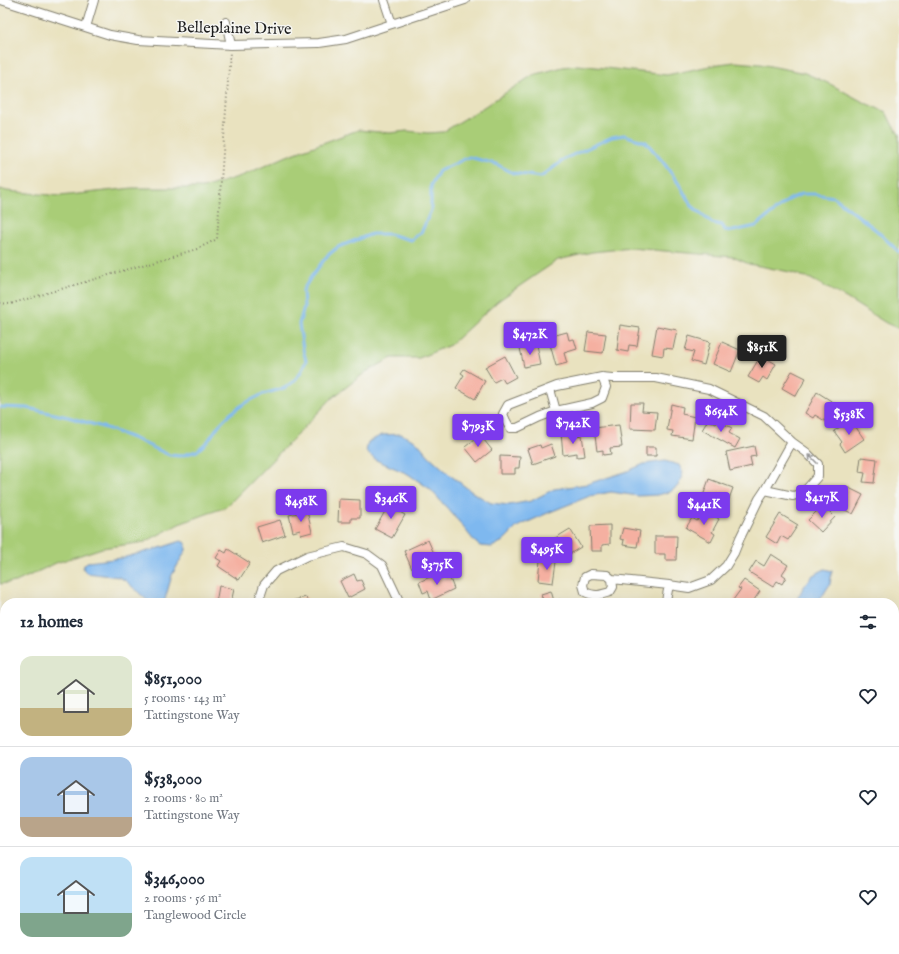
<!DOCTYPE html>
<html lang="en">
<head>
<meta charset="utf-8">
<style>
	body { margin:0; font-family:"IM FELL English",serif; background:#f6f6f7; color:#1f2937; height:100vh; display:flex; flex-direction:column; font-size:15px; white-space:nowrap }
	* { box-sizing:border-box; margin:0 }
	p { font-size:13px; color:#747a83 }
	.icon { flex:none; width:22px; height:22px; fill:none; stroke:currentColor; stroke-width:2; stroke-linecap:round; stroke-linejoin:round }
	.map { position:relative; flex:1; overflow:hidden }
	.details { position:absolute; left:0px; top:598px; width:899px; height:356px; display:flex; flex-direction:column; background:#fff; border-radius:16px 16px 0 0; box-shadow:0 4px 16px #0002 }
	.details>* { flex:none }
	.price { position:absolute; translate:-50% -34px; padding:0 9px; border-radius:4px; background:#7c3aed; color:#fff; font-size:13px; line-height:26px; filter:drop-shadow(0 1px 2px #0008) }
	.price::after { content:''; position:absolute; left:50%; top:24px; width:12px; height:9px; margin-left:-6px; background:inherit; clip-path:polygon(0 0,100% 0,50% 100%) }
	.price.active { background:#222; color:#fff }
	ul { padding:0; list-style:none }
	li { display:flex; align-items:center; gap:12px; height:100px; padding:0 20px }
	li+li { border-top:1px solid #e0e1e3 }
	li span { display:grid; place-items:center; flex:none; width:112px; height:80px; border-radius:12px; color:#555 }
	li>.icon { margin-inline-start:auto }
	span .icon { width:48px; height:48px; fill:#fffc; stroke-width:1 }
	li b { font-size:17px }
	h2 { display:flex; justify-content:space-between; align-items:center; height:48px; padding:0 20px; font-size:17px }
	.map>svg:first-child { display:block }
	.green { fill:#a9cd77; stroke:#62744a }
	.water { fill:#7eb8ef; stroke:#4d6a86 }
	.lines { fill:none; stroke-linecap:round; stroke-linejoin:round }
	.stream { stroke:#7eb8ef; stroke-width:3 }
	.building { fill:#f5b0a1 }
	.minor-casing { stroke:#827f6e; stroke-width:10 }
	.path { stroke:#827f6e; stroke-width:2; stroke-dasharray:1 3; stroke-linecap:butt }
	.minor { stroke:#fff; stroke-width:8 }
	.oneway { stroke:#999 }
	.labels { text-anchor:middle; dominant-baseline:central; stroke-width:3; stroke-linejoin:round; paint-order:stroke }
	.street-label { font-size:16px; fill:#1c1c1c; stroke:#f6f6f2 }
</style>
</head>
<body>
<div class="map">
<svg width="899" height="954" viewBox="0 0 899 954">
	<rect width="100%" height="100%" fill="#f6f6f2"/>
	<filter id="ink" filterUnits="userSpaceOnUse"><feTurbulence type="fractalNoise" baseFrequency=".025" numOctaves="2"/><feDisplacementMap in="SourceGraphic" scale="8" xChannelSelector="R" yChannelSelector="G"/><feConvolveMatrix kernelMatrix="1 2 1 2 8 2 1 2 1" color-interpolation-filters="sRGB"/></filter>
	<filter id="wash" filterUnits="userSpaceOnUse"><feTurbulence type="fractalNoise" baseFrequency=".012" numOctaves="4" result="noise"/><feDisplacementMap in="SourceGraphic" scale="16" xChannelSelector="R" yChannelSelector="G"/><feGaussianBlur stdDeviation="0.9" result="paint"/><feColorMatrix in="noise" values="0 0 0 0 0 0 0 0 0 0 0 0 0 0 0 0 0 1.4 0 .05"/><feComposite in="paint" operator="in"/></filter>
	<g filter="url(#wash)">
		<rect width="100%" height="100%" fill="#e9e2bf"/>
		<path class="green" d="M735 62 760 64 805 73 830 84 865 103 886 112 893 126 899 134V329L886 323 846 298 811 279 790 272 749 264 733 257 631 248 592 252 558 260 524 283 498 301 450 345 419 358H392L366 372 332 398 293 439 226 507 179 524 145 542 102 548 56 563 16 582 0 584V189L7 191 60 196 133 188H203L244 175 287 156 358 130 390 133 407 131 428 133 443 132 479 110 533 75 563 67 578 65 667 75 719 64Z
			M479 949H730L732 954H472Z"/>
		<path class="water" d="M401 434 417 442 429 456 450 475 472 492 491 503 509 505 531 501 554 489 587 484 625 472 644 464 665 461 679 465 683 473 678 486 670 492 657 495 638 496 611 492 590 496 550 512 517 527 503 541 492 547 480 546 475 542 456 518 430 489 408 474 376 460 366 452 368 442 382 435Z
			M181 541 186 543V550L172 575 164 603H150L126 581 119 577 87 573 83 569 84 565 87 562 122 558 163 547Z
			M825 569 832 571 830 584 818 603H795L803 588 813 575Z"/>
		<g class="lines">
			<path class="stream" d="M0 407 27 408 68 417 106 428 135 439 169 455 180 456 197 451 208 441 219 425 230 414 245 403 263 394 285 388 294 381 301 372 306 361 303 349 299 324 304 307 303 290 311 277 327 256 338 247 372 234H389L411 240 422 231 431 210V185L439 171 469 157 496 164 513 173 541 177 566 158 612 137 624 135 646 142 663 162 679 184 691 205 712 223 722 225 725 230 733 231 756 226 790 199 802 194H814L834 197 876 230 899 252"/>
		</g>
		<g id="blocks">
			<path class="building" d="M620 325 640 328 637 346 629 345 628 352 617 350Z
				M657 326 677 330 673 349 664 348 663 356 652 354Z
				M567 332 569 340 574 339 577 349 564 353 567 363 556 366 548 337Z
				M588 332 606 334 603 353 585 351Z
				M689 336 710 342 704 365 691 361 694 352 685 350Z
				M722 342 740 350 731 372 713 364Z
				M536 345 540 364 524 367 520 348Z
				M761 355 776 364 767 380 763 377 759 383 748 377Z
				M505 356 516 377 505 383 502 378 494 382 485 367Z
				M464 369 485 381 475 399 456 388 464 375 461 373Z
				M792 371 806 378 796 396 782 388Z
				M817 392 836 404 825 421 815 415 813 418 805 413Z
				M631 403H643L642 411 657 412 655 430 630 429Z
				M671 404 683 407 682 414 695 417 692 439 672 436 673 431 667 430Z
				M708 420 716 424 718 421 732 428 729 433 740 439 735 448 702 430Z
				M851 420 864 439 845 452 840 444 842 442 834 431Z
				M619 425 622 447 610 448 611 454 603 455V450L597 451 594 428Z
				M570 432V437L582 435 585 456 577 457V453L563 455 561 433Z
				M480 435 492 450 477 462 465 447Z
				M551 444 555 456 533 464 528 449 540 445 541 448Z
				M754 446 756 456 750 457 752 466 730 471 726 452Z
				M646 447H656V456H646Z
				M500 456 520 457 519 468H515V474H500Z
				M861 457 877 459 874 483 863 482 865 473 859 472Z
				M709 479 733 488 729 499 725 497 721 506 702 499Z
				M845 486 863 495 853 514 835 505Z
				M339 499 360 500V518H351V522H338Z
				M392 499 400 503 396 510 405 515 392 538 375 529Z
				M823 505 835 517 821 532 808 520Z
				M704 510 719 519 712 532 715 534 711 542 686 528 692 518 697 521Z
				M307 511 312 532 301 535 300 530 293 532 289 515Z
				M780 514 798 525 788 540 781 536 777 544 766 537Z
				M280 520 285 535 262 543 257 527Z
				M610 525V544L602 545V551H591L590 526Z
				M623 528 640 531 637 547 623 545 624 540 620 539Z
				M570 529 581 547 563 558 552 540Z
				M655 536H677L676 560H665V554H655Z
				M428 540 436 558 412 569 404 551Z
				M228 549 250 563 239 580 218 566 221 561 216 558 221 550 226 553Z
				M771 554 788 565 782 574 786 577 782 584 777 581 773 587 749 572 756 561 764 566Z
				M540 560 556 562 553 583 538 581Z
				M439 573 442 579 449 576 454 589 431 600 428 591 423 593 419 582Z
				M354 574 357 581 361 580 365 589 348 598 340 581Z
				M744 580 760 591 752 603H738L733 600 741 589 738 588Z
				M219 586 234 589 231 603H216Z
				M551 591 554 601 560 599 561 603H544L541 594Z
				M306 597 308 603H284Z
				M0 614H5V636H0Z
				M0 698H5V712H0Z
				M0 854H5V859H0Z
				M894 945 899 949 898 954H872L869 952 871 949H894Z
				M70 949H104V954H70Z
				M159 949H191L192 953 189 954H161Z"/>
		</g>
	</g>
	<g filter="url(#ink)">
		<use href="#blocks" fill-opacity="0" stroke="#827f6e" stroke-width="1"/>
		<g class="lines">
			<defs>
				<path id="minor" d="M1 0 110 35 138 40 231 45 319 43 346 39 465 0
					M384 0 392 24
					M226 22 231 45
					M86 27 94 0
					M602 377 606 387 602 398 592 403 556 411 540 417 517 428H510L506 421 503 414 508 405 557 386 602 377 612 378H656L709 389 764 416 792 442 765 490 759 499 740 538 734 553 726 566 711 580 689 588 669 585 667 595 666 603
					M550 389 556 411
					M765 490 793 496 803 493 818 476V464L806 452 792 442
					M591 574 607 575 612 579 613 587 610 592C599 595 596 597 585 592L583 585 585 577Z
					M612 579 669 585
					M258 603 264 585 276 571 307 556 344 547 367 554 382 565 400 603
					M0 661 5 660
					M894 721 899 716
					M894 800 899 811
					M0 810H5
					M894 902 899 901
					M43 949 44 954
					M225 949 231 954
					M7 954 10 949
					M322 954 335 949"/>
			</defs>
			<use href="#minor" class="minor-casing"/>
			<path class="path" d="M0 303 10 304 197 249 217 239 230 52"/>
			<use href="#minor" class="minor"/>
		</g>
		<defs><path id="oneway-shaft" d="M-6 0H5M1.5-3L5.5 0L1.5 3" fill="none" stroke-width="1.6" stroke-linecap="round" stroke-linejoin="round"/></defs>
		<use class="oneway" href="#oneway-shaft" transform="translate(813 459) rotate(-134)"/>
	</g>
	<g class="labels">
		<g class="street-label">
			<text transform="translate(234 29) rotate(1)">Belleplaine Drive</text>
		</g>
	</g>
</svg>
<b class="price" style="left:530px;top:356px">$472K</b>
<b class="price active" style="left:762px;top:369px">$851K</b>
<b class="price" style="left:721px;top:433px">$654K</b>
<b class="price" style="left:849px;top:436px">$538K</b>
<b class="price" style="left:573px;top:445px">$742K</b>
<b class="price" style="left:478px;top:448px">$793K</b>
<b class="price" style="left:822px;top:519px">$417K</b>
<b class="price" style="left:391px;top:520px">$346K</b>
<b class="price" style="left:301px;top:523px">$458K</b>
<b class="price" style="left:704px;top:526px">$441K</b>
<b class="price" style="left:547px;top:571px">$495K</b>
<b class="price" style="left:437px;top:586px">$375K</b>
<section class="details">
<h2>12 homes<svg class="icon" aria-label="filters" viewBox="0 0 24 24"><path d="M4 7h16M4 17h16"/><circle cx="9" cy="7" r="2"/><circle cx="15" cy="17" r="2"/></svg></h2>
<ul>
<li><span style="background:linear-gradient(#dfe7d0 65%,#c2b280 0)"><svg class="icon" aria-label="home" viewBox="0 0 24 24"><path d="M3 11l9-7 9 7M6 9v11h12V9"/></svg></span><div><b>$851,000</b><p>5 rooms · 143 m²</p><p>Tattingstone Way</p></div><svg class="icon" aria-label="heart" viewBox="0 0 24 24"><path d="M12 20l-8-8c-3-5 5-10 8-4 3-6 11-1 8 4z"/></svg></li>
<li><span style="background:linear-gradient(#a9c7e8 75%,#b9a48a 0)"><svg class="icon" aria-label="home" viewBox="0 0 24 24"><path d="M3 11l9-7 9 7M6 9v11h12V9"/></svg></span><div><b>$538,000</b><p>2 rooms · 80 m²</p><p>Tattingstone Way</p></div><svg class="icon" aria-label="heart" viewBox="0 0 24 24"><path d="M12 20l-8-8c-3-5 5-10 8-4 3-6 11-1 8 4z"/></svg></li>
<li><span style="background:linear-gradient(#bfe0f5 70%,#7fa58c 0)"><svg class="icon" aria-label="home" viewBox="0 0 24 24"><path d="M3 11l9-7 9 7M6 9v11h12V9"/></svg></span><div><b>$346,000</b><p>2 rooms · 56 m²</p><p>Tanglewood Circle</p></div><svg class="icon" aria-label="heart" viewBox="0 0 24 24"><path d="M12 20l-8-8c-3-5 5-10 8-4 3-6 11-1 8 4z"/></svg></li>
</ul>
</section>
</div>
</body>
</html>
